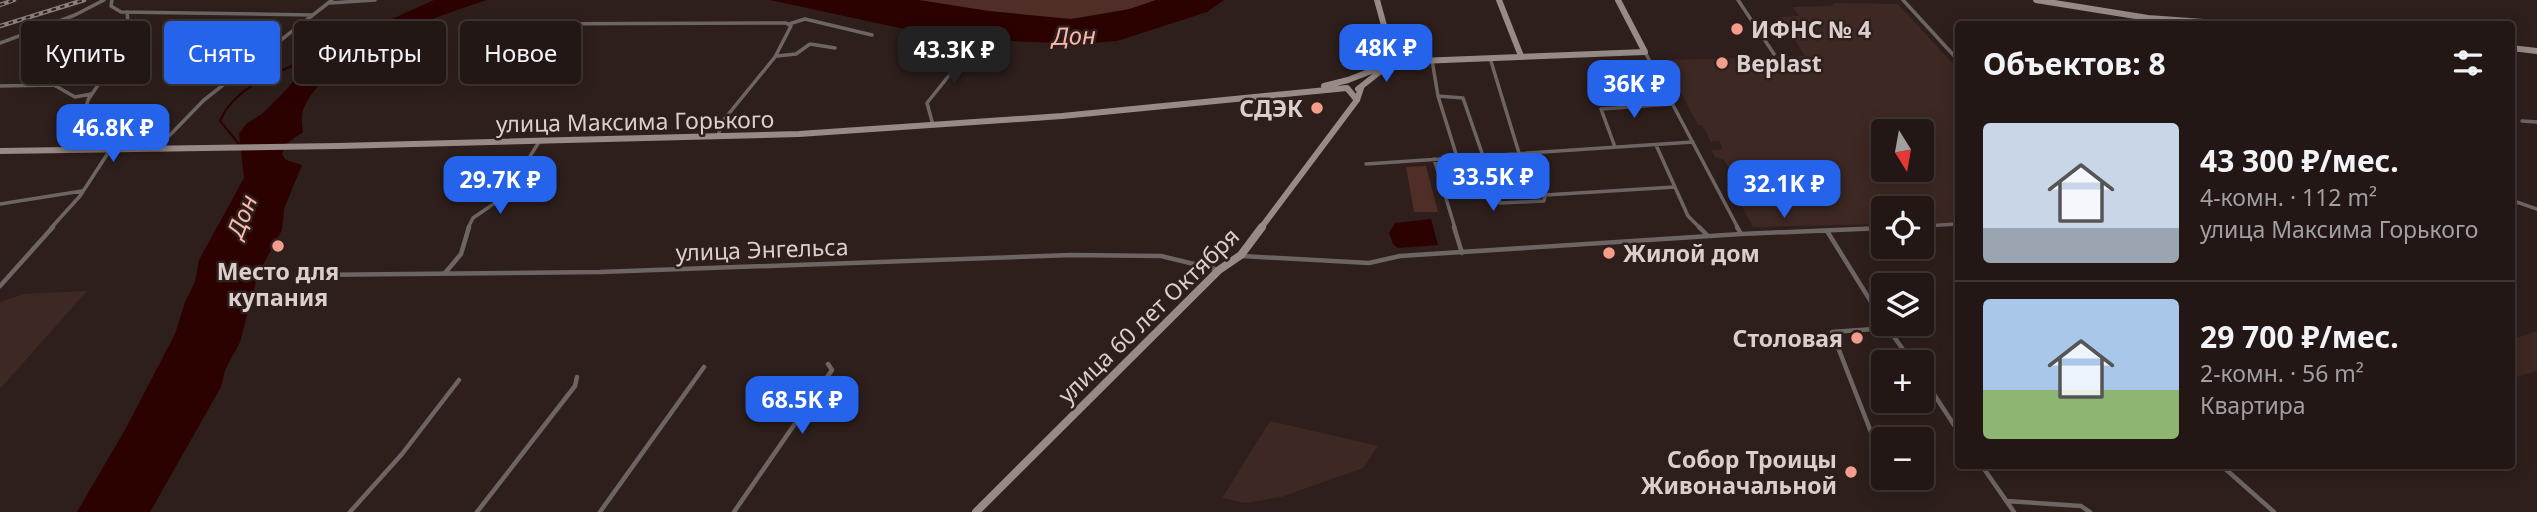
<!DOCTYPE html>
<html lang="ru">
<head>
<meta charset="utf-8">
<style>
	body { margin:0; font-family:"Noto Sans",sans-serif; background:#2a201e; color:#f1f3f6; height:100vh; display:flex; flex-direction:column; font-size:26px; white-space:nowrap }
	* { box-sizing:border-box; margin:0 }
	p { font-size:23px; color:#a29fa0 }
	.icon { flex:none; width:38px; height:38px; fill:none; stroke:currentColor; stroke-width:2; stroke-linecap:round; stroke-linejoin:round }
	.map { position:relative; flex:1; overflow:hidden }
	.sheet { position:absolute; left:1955px; top:21px; width:560px; height:448px; display:flex; flex-direction:column; background:#221715; border-radius:7px; box-shadow:0 4px 18px #0003,0 0 0 2px #3f3634 }
	.sheet>* { flex:none }
	.banner { position:absolute; left:21px; top:21px; width:665px; height:63px; display:flex; gap:14px }
	.needle { width:46px; rotate:169deg }
	.controls { position:absolute; left:1871px; top:119px; display:grid; gap:14px }
	.controls a { display:grid; place-items:center; width:63px; height:63px; border-radius:7px; background:#221715; box-shadow:0 4px 18px #0003,0 0 0 2px #3f3634; font-size:35px }
	.price { position:absolute; translate:-50% -60px; padding:0 16px; border-radius:14px; background:#2563eb; color:#fff; font-size:23px; line-height:46px; filter:drop-shadow(0 2px 4px #0008) }
	.price::after { content:''; position:absolute; left:50%; top:42px; width:21px; height:16px; margin-left:-10px; background:inherit; clip-path:polygon(0 0,100% 0,50% 100%) }
	.price.on { background:#222; color:#fff }
	ul { padding:0; list-style:none }
	li { display:flex; align-items:center; gap:21px; height:175px; padding:0 28px }
	li+li { border-top:2px solid #3f3634 }
	li span { display:grid; place-items:center; flex:none; width:196px; height:140px; border-radius:7px; color:#555 }
	li>.icon { margin-inline-start:auto }
	span .icon { width:84px; height:84px; fill:#fffc; stroke-width:1 }
	li b { font-size:30px }
	h2 { display:flex; justify-content:space-between; align-items:center; height:84px; padding:0 28px; font-size:30px }
	.chip { padding:0 24px; border-radius:7px; background:#221715; box-shadow:0 4px 18px #0003,0 0 0 2px #3f3634; font-size:24px; line-height:63px }
	.chip.on { background:#2563eb; color:#fff }
	.map>svg:first-child { display:block }
	.built { fill:#3d2823; fill-rule:evenodd }
	.green { fill:#502d27 }
	.water { fill:#2c0200 }
	.lines { fill:none; stroke-linecap:round; stroke-linejoin:round }
	.stream { stroke:#2c0200; stroke-width:2 }
	.street-far1 { stroke:#6d6563; stroke-width:3.5 }
	.street { stroke:#6d6563; stroke-width:4.5 }
	.secondary-far1 { stroke:#978a87; stroke-width:6 }
	.secondary { stroke:#978a87; stroke-width:8 }
	.rail-casing { stroke:#8c807d; stroke-width:4.5 }
	.rail { stroke:#2e1f1c; stroke-width:2; stroke-dasharray:4.5; stroke-linecap:butt }
	.poi-dot { fill:#f49d8c; stroke:#2e1f1c; stroke-width:2.5 }
	.labels { text-anchor:middle; dominant-baseline:central; stroke-width:5; stroke-linejoin:round; paint-order:stroke }
	.poi-label { font-size:23px; font-weight:bold; fill:#dacfcd; stroke:#2e1f1c; text-anchor:start }
	.street-label { font-size:23px; fill:#dacfcd; stroke:#2e1f1c }
	.water-label { font-size:24px; font-style:italic; fill:#fab7a9; stroke:#2e1f1c }
</style>
</head>
<body>
<div class="map">
<svg width="2537" height="512" viewBox="0 0 2537 512">
	<rect width="100%" height="100%" fill="#2e1f1c"/>
	<path class="built" d="M1835 3 1898 4 1958 69V222L1922 224V208H1883V224L1753 227 1731 186 1736 182 1724 160 1715 157 1711 150 1723 149 1719 141 1711 142 1702 125H1698L1672 76 1675 75 1669 60 1805 56 1780 17 1799 16 1793 7 1831 6ZM1883 131H1922V170H1883Z
		M87 291 0 389V302L24 294Z
		M2537 331V371L2511 379V340Z
		M1270 421 1378 446 1363 468 1281 497 1245 503 1222 498Z"/>
	<path class="green" d="M919 0H1156C1129 10 1100 18 1071 19 1025 20 965 9 919 0Z
		M1426 166 1438 212H1414L1406 167Z"/>
	<path class="water" d="M434 0H487C433 18 326 53 303 110 301 117 302 125 303 132L286 144 282 154 286 160 302 165 284 209 282 230 258 274 240 342 225 370 221 387 150 512H77L126 428 175 334 185 302 195 282 199 260 244 178 239 134 246 124 262 114 283 93 306 68 314 54Z
		M770 0H919L989 11 1071 19 1130 9 1156 0H1224L1207 12 1117 41 1077 44 946 38Z
		M1431 219 1438 245 1398 248 1393 244 1389 233 1395 223Z"/>
	<g class="lines">
		<path class="stream" d="M239 144 220 121C235 86 278 72 311 58"/>
		<path class="street-far1" d="M112 0 111 6 121 12 312 15
			M1738 0 1774 54
			M1903 0 1958 60
			M330 3 375 0
			M500 24 786 23 791 26 775 57 722 122 718 136
			M789 24 805 19 872 35
			M0 43 75 15 104 0
			M1645 52 1738 228
			M777 56 796 54 810 44 835 48
			M1490 58 1519 153
			M1432 60 1438 96 1457 157
			M0 86 54 85 75 97 91 94
			M1438 96 1463 98 1483 156
			M2522 121 2537 122
			M933 125 927 103 971 48
			M92 141 97 131 93 116 86 108 88 100C104 75 132 43 127 12
			M1656 145 1688 216 1700 228
			M1615 147 1601 109 1672 104
			M83 149 103 140 149 141 170 135 204 100 332 0
			M1467 157 1474 181 1493 180 1500 203 1544 201 1545 195 1675 187
			M1434 159 1455 228
			M1366 164 1693 142
			M2511 200 2537 209
			M0 204 82 191
			M1922 226 1958 224
			M51 228 80 196 110 150
			M468 228 473 218 505 196 539 142
			M1873 228H1883"/>
		<path class="street" d="M1454 227 1462 253
			M1699 227 1707 235
			M1737 227 1741 234
			M1827 231 1883 321
			M1242 256 1369 263 1400 256 1741 234 1883 228
			M445 273 461 254 469 227
			M305 275 600 272 1071 255 1161 256 1219 270
			M0 286 53 227
			M1887 327 1912 362
			M1922 376 1958 431
			M1878 450 1832 332 1888 328
			M1982 466 2014 512
			M2222 466 2274 512
			M2006 501 2081 506 2090 512
			M350 512 402 454 459 380
			M477 512 575 386 577 377
			M600 512 704 367
			M734 512 832 370 828 364"/>
		<path class="secondary-far1" d="M1377 0 1394 62
			M1499 0 1521 56
			M2036 0 2148 18 2231 24
			M2511 48 2537 51
			M1324 86 1348 80 1394 62 1645 52 1618 0
			M1358 89 1382 70
			M0 151 338 146 799 134 1062 116 1347 88 1357 100
			M1261 228 1357 100 1361 88"/>
		<path class="secondary" d="M976 512 1219 270 1241 255 1262 227"/>
		<defs>
			<path id="rail" d="M0 5 14 0
				M0 26 84 0"/>
		</defs>
		<use href="#rail" class="rail-casing"/>
		<use href="#rail" class="rail"/>
	</g>
	<g class="poi-dot">
		<circle cx="1737" cy="29" r="7"/>
		<circle cx="1722" cy="63" r="7"/>
		<circle cx="1317" cy="108" r="7"/>
		<circle cx="278" cy="246" r="7"/>
		<circle cx="1609" cy="253" r="7"/>
		<circle cx="1857" cy="338" r="7"/>
		<circle cx="1851" cy="472" r="7"/>
	</g>
	<g class="labels">
		<g class="poi-label">
			<text x="1751" y="29">ИФНС № 4</text>
			<text x="1736" y="63">Beplast</text>
			<text x="1303" y="108" text-anchor="end">СДЭК</text>
			<text x="1623" y="253">Жилой дом</text>
			<text x="278" y="271" text-anchor="middle">Место для<tspan x="278" dy="26">купания</tspan></text>
			<text x="1843" y="338" text-anchor="end">Столовая</text>
			<text x="1837" y="459" text-anchor="end">Собор Троицы<tspan x="1837" dy="26">Живоначальной</tspan></text>
		</g>
		<g class="street-label">
			<text transform="translate(635 121) rotate(-1)">улица Максима Горького</text>
			<text transform="translate(762 249) rotate(-2)">улица Энгельса</text>
			<text transform="translate(1148 315) rotate(-44)">улица 60 лет Октября</text>
		</g>
		<g class="water-label">
			<text transform="translate(1074 35) rotate(-1)">Дон</text>
			<text transform="translate(241 216) rotate(-68)">Дон</text>
		</g>
	</g>
</svg>
<div class="controls">
<a><svg class="needle" viewBox="-14 -14 28 28"><path d="M0-13l5 13h-10z" fill="#e53935"/><path d="M0 13l5-13h-10z" fill="#a29fa0"/></svg></a>
<a><svg class="icon" aria-label="locate" viewBox="0 0 24 24"><circle cx="12" cy="12" r="6"/><path d="M12 2v4M12 18v4M2 12h4M18 12h4"/></svg></a>
<a><svg class="icon" aria-label="layers" viewBox="0 0 24 24"><path d="M12 4l9 5-9 5-9-5zM3 14l9 5 9-5"/></svg></a>
<a>+</a>
<a>−</a>
</div>
<b class="price" style="left:1386px;top:84px">48K ₽</b>
<b class="price on" style="left:954px;top:86px">43.3K ₽</b>
<b class="price" style="left:1634px;top:120px">36K ₽</b>
<b class="price" style="left:113px;top:164px">46.8K ₽</b>
<b class="price" style="left:1493px;top:213px">33.5K ₽</b>
<b class="price" style="left:500px;top:216px">29.7K ₽</b>
<b class="price" style="left:1784px;top:220px">32.1K ₽</b>
<b class="price" style="left:802px;top:436px">68.5K ₽</b>
<div class="banner">
<a class="chip">Купить</a>
<a class="chip on">Снять</a>
<a class="chip">Фильтры</a>
<a class="chip">Новое</a>
</div>
<section class="sheet">
<h2>Объектов: 8<svg class="icon" aria-label="filters" viewBox="0 0 24 24"><path d="M4 7h16M4 17h16"/><circle cx="9" cy="7" r="2"/><circle cx="15" cy="17" r="2"/></svg></h2>
<ul>
<li><span style="background:linear-gradient(#c9d6e8 75%,#9aa5b1 0)"><svg class="icon" aria-label="home" viewBox="0 0 24 24"><path d="M3 11l9-7 9 7M6 9v11h12V9"/></svg></span><div><b>43 300 ₽/мес.</b><p>4-комн. · 112 m²</p><p>улица Максима Горького</p></div></li>
<li><span style="background:linear-gradient(#a9c7e8 65%,#8fb573 0)"><svg class="icon" aria-label="home" viewBox="0 0 24 24"><path d="M3 11l9-7 9 7M6 9v11h12V9"/></svg></span><div><b>29 700 ₽/мес.</b><p>2-комн. · 56 m²</p><p>Квартира</p></div></li>
</ul>
</section>
</div>
</body>
</html>
